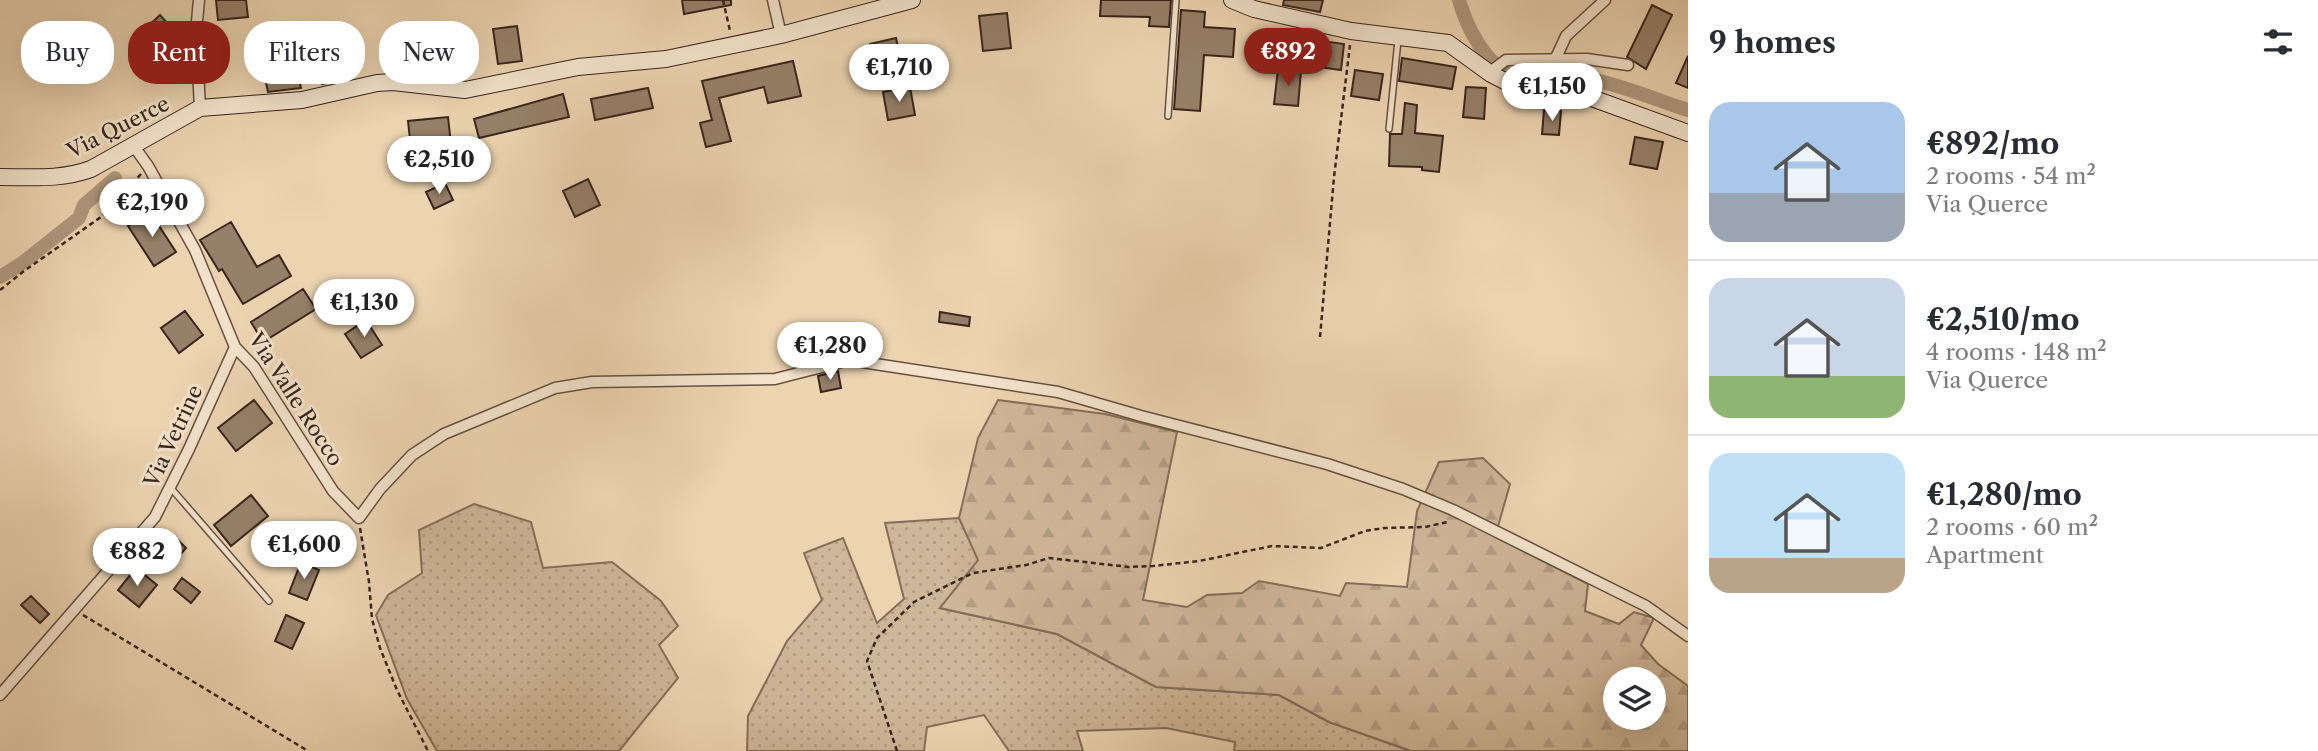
<!DOCTYPE html>
<html lang="en">
<head>
<meta charset="utf-8">
<style>
	body { margin:0; font-family:"Libre Caslon Text",serif; background:#f7f7f7; color:#2b2b33; height:100vh; display:flex; flex-direction:column; font-size:26px; white-space:nowrap }
	* { box-sizing:border-box; margin:0 }
	p { font-size:23px; color:#7c7c81 }
	.icon { flex:none; width:38px; height:38px; fill:none; stroke:currentColor; stroke-width:2; stroke-linecap:round; stroke-linejoin:round }
	.map { position:relative; flex:1; overflow:hidden }
	.sheet { display:flex; flex-direction:column; background:#fff; width:630px }
	.sheet>* { flex:none }
	.guide { position:absolute; left:21px; top:21px; width:665px; height:63px; display:flex; gap:14px }
	.buttons { position:absolute; left:1603px; top:667px; display:grid; gap:14px }
	.buttons a { display:grid; place-items:center; width:63px; height:63px; border-radius:50%; background:#fff; box-shadow:0 7px 28px #0002; font-size:35px }
	.price { position:absolute; translate:-50% -60px; padding:0 16px; border-radius:24px; background:#fff; color:#222; font-size:23px; line-height:46px; filter:drop-shadow(0 2px 4px #0008) }
	.price::after { content:''; position:absolute; left:50%; top:42px; width:21px; height:16px; margin-left:-10px; background:inherit; clip-path:polygon(0 0,100% 0,50% 100%) }
	.price.current { background:#8f2418; color:#fff }
	ul { padding:0; list-style:none }
	li { display:flex; align-items:center; gap:21px; height:175px; padding:0 21px }
	li+li { border-top:2px solid #e1e1e2 }
	li span { display:grid; place-items:center; flex:none; width:196px; height:140px; border-radius:21px; color:#555 }
	li>.icon { margin-inline-start:auto }
	span .icon { width:84px; height:84px; fill:#fffc; stroke-width:1 }
	li b { font-size:30px }
	h2 { display:flex; justify-content:space-between; align-items:center; height:84px; padding:0 21px; font-size:30px }
	.chip { padding:0 24px; border-radius:28px; background:#fff; box-shadow:0 7px 28px #0002; font-size:24px; line-height:63px }
	.chip.current { background:#8f2418; color:#fff }
	main { display:flex; flex:1; min-height:0 }
	.map>svg:first-child { display:block }
	.grass { fill:url(#grass-dots); stroke:#846e5a; stroke-width:2 }
	.forest { fill:url(#forest-firs); stroke:#846e5a; stroke-width:2; fill-rule:evenodd }
	.lines { fill:none; stroke-linecap:round; stroke-linejoin:round }
	.canal { stroke:#af987e; stroke-width:14 }
	.building { fill:#968069; stroke:#39251c; stroke-width:2 }
	.lane-casing { stroke:#665141; stroke-width:8 }
	.street-casing { stroke:#665141; stroke-width:13 }
	.secondary-casing { stroke:#39251c; stroke-width:18 }
	.path { stroke:#39251c; stroke-width:2.5; stroke-dasharray:5 3.5; stroke-linecap:butt }
	.lane { stroke:#f3e3cc; stroke-width:5 }
	.street { stroke:#f3e3cc; stroke-width:10 }
	.secondary { stroke:#f3e3cc; stroke-width:16 }
	.labels { text-anchor:middle; dominant-baseline:central; stroke-width:6; stroke-linejoin:round; paint-order:stroke }
	.street-label { font-size:21px; fill:#39251c; stroke:#f3e3cc }
</style>
</head>
<body>
<main>
<div class="map">
<svg width="1688" height="751" viewBox="0 0 1688 751">
	<defs>
		<pattern id="grass-dots" width="8" height="8" patternUnits="userSpaceOnUse" patternTransform="scale(1.75)"><rect width="8" height="8" fill="#ceb698"/><path d="M2 2h.1M6 6h.1" fill="none" stroke="#b29c82" stroke-width="1.8" stroke-linecap="round"/></pattern>
		<pattern id="forest-firs" width="22" height="20" patternUnits="userSpaceOnUse" patternTransform="scale(1.75)"><rect width="22" height="20" fill="#ceb698"/><path d="M5 1l3.5 6h-7zM16 11l3.5 6h-7z" fill="#b29c82"/></pattern>
	</defs>
	<rect width="100%" height="100%" fill="#ecd4b1"/>
	<filter id="stains"><feTurbulence type="fractalNoise" baseFrequency=".00286" numOctaves="4"/><feColorMatrix values="0 0 0 0 .2 0 0 0 0 .09 0 0 0 0 .02 0 0 0 .5 -.17"/></filter>
	<radialGradient id="worn" r=".72"><stop offset=".6" stop-color="#630" stop-opacity="0"/><stop offset="1" stop-color="#630" stop-opacity=".3"/></radialGradient>
	<path class="grass" d="M474 504 531 522 543 568 612 562 661 601 678 626 659 645 678 678 619 751H437L407 699 376 615 388 595 422 573 419 530Z
		M959 518 979 560 940 608 1057 634 1156 687 1279 695 1329 722 1411 751H1234L1235 742 1166 728 1077 731 1083 751H1009L984 715 927 727 924 751H747L748 716 787 641 822 600 804 553 843 538 877 623 904 599 885 523Z"/>
	<path class="forest" d="M998 400 1105 414 1177 432 1143 600 1187 607 1207 595 1242 593 1259 581 1340 596 1346 583 1407 587 1417 511 1439 462 1483 458 1510 484 1495 537 1588 584 1585 611 1619 624 1634 612 1654 618 1641 645 1658 664 1688 686V751H1411L1329 722 1279 695 1156 687 1057 634 940 608 978 560 959 518 978 438ZM1615 679H1654V718H1615Z"/>
	<g class="lines">
		<path class="canal" d="M1459 0C1470 38 1496 83 1541 83 1555 83 1570 76 1584 78 1619 84 1654 99 1688 110
			M0 277 21 264 79 218 84 205 115 178"/>
	</g>
	<path class="building" d="M216 0H246L248 17 218 20Z
		M682 0H731V5L684 14Z
		M1101 0H1171L1169 27 1149 26 1150 17 1100 16Z
		M1284 0H1323L1320 12 1283 5Z
		M1652 5 1672 15 1646 69 1627 57Z
		M1181 10 1205 12 1204 27 1235 29 1233 57 1204 55 1200 111 1174 109Z
		M1007 13 1011 48 983 51 979 16Z
		M160 15 169 25 147 46 138 36Z
		M517 26 522 61 498 64 493 29Z
		M896 38 901 62 875 67 870 44Z
		M1315 40 1344 44 1341 70 1311 66Z
		M346 56 351 78 322 84 317 62Z
		M1688 56V88L1676 83Z
		M1402 58 1456 67 1452 89 1399 81Z
		M793 61 801 96 768 103 764 87 719 98 731 141 706 147 700 123 712 120 702 81Z
		M296 67 301 88 268 92 264 74Z
		M1278 69 1301 71 1298 106 1274 104Z
		M1355 70 1383 74 1379 100 1351 96Z
		M910 87 915 115 888 120 883 92Z
		M1466 87 1486 88 1484 119 1463 117Z
		M648 88 653 108 595 120 591 99Z
		M563 94 569 117 479 138 474 119Z
		M1405 103 1417 105 1415 133 1443 136 1439 172 1422 170V167L1389 166 1390 134H1402Z
		M1544 110 1561 111 1559 135 1542 134Z
		M448 117 452 153 412 157 408 121Z
		M1635 137 1663 142 1657 169 1630 164Z
		M588 179 600 205 575 217 563 191Z
		M445 183 453 200 434 209 426 192Z
		M150 212 176 252 154 266 128 226Z
		M231 222 257 267 279 255 291 276 243 304 222 269 219 271 200 240Z
		M303 289 316 309 263 342 251 322Z
		M185 311 203 335 179 353 161 328Z
		M940 312 970 317 969 326 939 322Z
		M366 320 382 345 361 358 345 334Z
		M838 371 841 388 821 392 818 376Z
		M254 400 272 423 236 451 218 428Z
		M251 495 268 516 231 546 214 525Z
		M171 533 186 548 169 567 153 552Z
		M301 562 319 570 307 600 289 593Z
		M136 568 157 585 139 607 118 590Z
		M182 578 200 592 191 603 174 589Z
		M31 596 49 614 40 623 21 605Z
		M286 615 304 623 292 649 275 641Z"/>
	<g class="lines">
		<defs>
			<path id="lane" d="M1168 116 1176 0
				M1389 129 1398 40
				M170 487 269 601"/>
			<path id="street" d="M199 0 196 32 200 108
				M773 0 781 35
				M1555 60 1566 36 1605 0
				M1491 74 1494 69 1506 60 1587 59 1628 65
				M133 145 148 166 195 250 235 347 254 367 333 491 359 518 380 489 412 455 444 434 555 388 592 382 775 379 849 360 1058 392 1141 416 1327 464 1403 489 1453 510 1646 606 1688 636
				M0 695 155 517 189 449 235 347"/>
			<path id="secondary" d="M1232 0 1254 9 1351 31 1448 43 1491 74 1530 94 1589 97 1688 133
				M0 177C31 177 61 180 91 169L200 108 302 100 377 83 393 82 465 90 578 67 666 59 781 35 912 0"/>
		</defs>
		<use href="#lane" class="lane-casing"/>
		<use href="#street" class="street-casing"/>
		<use href="#secondary" class="secondary-casing"/>
		<path class="path" d="M723 0 730 31
			M0 290 24 271 101 217 141 174
			M1320 337 1334 177 1350 45
			M360 528 369 582 372 619 380 648 397 690 428 751
			M83 615 308 751
			M897 751 867 661 877 638 914 602 973 573 1026 565 1049 558 1129 567 1153 566 1199 561 1272 546 1321 548 1365 531 1384 528 1425 527 1448 522"/>
		<use href="#lane" class="lane"/>
		<use href="#street" class="street"/>
		<use href="#secondary" class="secondary"/>
	</g>
	<g class="labels">
		<g class="street-label">
			<text transform="translate(118 127) rotate(-27)">Via Querce</text>
			<text transform="translate(296 399) rotate(57)">Via Valle Rocco</text>
			<text transform="translate(173 436) rotate(-65)">Via Vetrine</text>
		</g>
	</g>
	<rect width="100%" height="100%" filter="url(#stains)"/>
	<rect width="100%" height="100%" fill="url(#worn)"/>
</svg>
<div class="buttons">
<a><svg class="icon" aria-label="layers" viewBox="0 0 24 24"><path d="M12 4l9 5-9 5-9-5zM3 14l9 5 9-5"/></svg></a>
</div>
<b class="price current" style="left:1288px;top:88px">€892</b>
<b class="price" style="left:899px;top:104px">€1,710</b>
<b class="price" style="left:1552px;top:123px">€1,150</b>
<b class="price" style="left:439px;top:196px">€2,510</b>
<b class="price" style="left:152px;top:239px">€2,190</b>
<b class="price" style="left:364px;top:339px">€1,130</b>
<b class="price" style="left:830px;top:382px">€1,280</b>
<b class="price" style="left:304px;top:581px">€1,600</b>
<b class="price" style="left:137px;top:588px">€882</b>
<div class="guide">
<a class="chip">Buy</a>
<a class="chip current">Rent</a>
<a class="chip">Filters</a>
<a class="chip">New</a>
</div>
</div>
<section class="sheet">
<h2>9 homes<svg class="icon" aria-label="filters" viewBox="0 0 24 24"><path d="M4 7h16M4 17h16"/><circle cx="9" cy="7" r="2"/><circle cx="15" cy="17" r="2"/></svg></h2>
<ul>
<li><span style="background:linear-gradient(#a9c7e8 65%,#9aa5b1 0)"><svg class="icon" aria-label="home" viewBox="0 0 24 24"><path d="M3 11l9-7 9 7M6 9v11h12V9"/></svg></span><div><b>€892/mo</b><p>2 rooms · 54 m²</p><p>Via Querce</p></div></li>
<li><span style="background:linear-gradient(#c9d6e8 70%,#8fb573 0)"><svg class="icon" aria-label="home" viewBox="0 0 24 24"><path d="M3 11l9-7 9 7M6 9v11h12V9"/></svg></span><div><b>€2,510/mo</b><p>4 rooms · 148 m²</p><p>Via Querce</p></div></li>
<li><span style="background:linear-gradient(#bfe0f5 75%,#b9a48a 0)"><svg class="icon" aria-label="home" viewBox="0 0 24 24"><path d="M3 11l9-7 9 7M6 9v11h12V9"/></svg></span><div><b>€1,280/mo</b><p>2 rooms · 60 m²</p><p>Apartment</p></div></li>
</ul>
</section>
</main>
</body>
</html>
